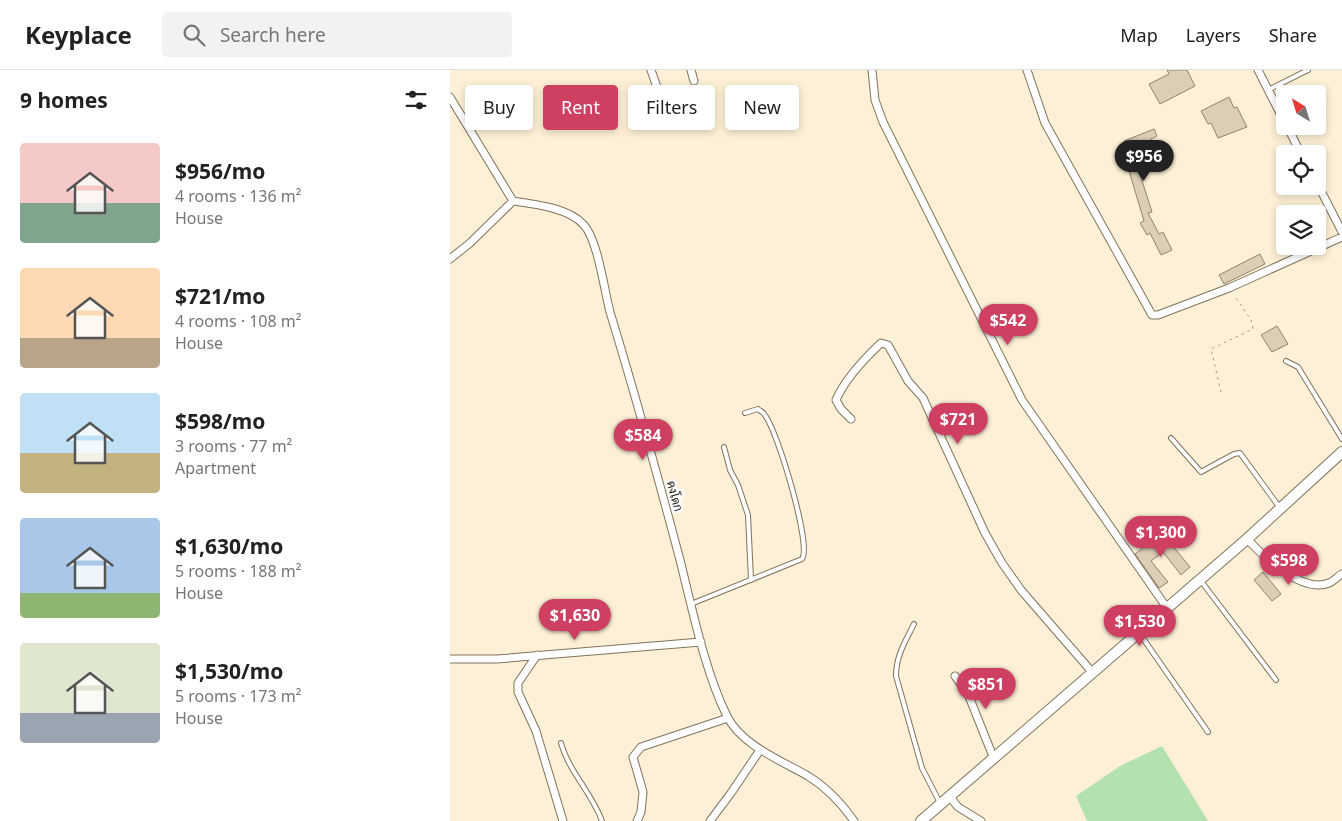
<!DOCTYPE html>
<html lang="en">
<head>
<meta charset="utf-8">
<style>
	body { margin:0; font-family:"Noto Sans",Sarabun,sans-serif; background:#f2f2f2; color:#222; height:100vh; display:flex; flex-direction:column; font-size:19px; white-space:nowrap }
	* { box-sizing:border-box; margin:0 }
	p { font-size:16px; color:#767676 }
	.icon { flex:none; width:28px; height:28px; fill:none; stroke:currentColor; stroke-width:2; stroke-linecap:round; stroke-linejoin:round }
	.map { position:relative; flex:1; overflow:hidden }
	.details { display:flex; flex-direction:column; background:#fff; width:450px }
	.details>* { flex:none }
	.banner { position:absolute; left:15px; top:15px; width:475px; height:45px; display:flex; gap:10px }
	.needle { width:32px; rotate:322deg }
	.controls { position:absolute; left:826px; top:15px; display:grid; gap:10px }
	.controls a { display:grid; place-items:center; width:50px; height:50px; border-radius:5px; background:#fff; box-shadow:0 2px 8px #0003; font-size:25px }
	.price { position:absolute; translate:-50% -42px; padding:0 11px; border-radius:18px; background:#cf3f62; color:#fff; font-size:16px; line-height:32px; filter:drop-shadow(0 1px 2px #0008) }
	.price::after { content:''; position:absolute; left:50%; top:30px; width:15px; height:11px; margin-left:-8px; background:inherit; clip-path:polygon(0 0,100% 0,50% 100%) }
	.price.current { background:#222; color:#fff }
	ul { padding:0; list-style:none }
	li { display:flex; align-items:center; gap:15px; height:125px; padding:0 20px }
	li span { display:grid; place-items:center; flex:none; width:140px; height:100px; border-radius:5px; color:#555 }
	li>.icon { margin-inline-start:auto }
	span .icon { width:60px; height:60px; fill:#fffc; stroke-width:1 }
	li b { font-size:21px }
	h2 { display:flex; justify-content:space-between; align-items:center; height:60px; padding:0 20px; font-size:21px }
	.chip { padding:0 18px; border-radius:5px; background:#fff; box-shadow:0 2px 8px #0003; font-size:18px; line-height:45px }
	.chip.current { background:#cf3f62; color:#fff }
	header { display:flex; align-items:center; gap:30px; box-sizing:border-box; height:70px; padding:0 25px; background:#fff; border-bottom:1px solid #e0e0e0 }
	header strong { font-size:24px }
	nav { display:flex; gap:28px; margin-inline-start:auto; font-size:18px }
	.search { width:350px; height:45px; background:#f2f2f2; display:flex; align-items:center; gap:12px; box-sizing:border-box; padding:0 18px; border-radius:5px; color:#767676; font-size:19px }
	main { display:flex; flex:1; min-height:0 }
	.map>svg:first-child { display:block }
	.green { fill:#b4e1b0 }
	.building { fill:#dcceb6; stroke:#8f836c }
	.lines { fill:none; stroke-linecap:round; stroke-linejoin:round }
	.lane-casing { stroke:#80735d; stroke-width:6 }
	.street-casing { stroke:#80735d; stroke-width:9 }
	.secondary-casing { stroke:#80735d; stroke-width:12 }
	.path { stroke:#a59c88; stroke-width:1; stroke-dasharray:2.5 4; stroke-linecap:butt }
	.lane { stroke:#fff; stroke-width:4 }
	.street { stroke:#fff; stroke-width:7 }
	.secondary { stroke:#fff; stroke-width:10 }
	.labels { text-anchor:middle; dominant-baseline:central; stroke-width:5; stroke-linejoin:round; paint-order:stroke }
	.street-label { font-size:12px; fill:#19150c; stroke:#fefefe }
</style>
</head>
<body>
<header>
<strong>Keyplace</strong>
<div class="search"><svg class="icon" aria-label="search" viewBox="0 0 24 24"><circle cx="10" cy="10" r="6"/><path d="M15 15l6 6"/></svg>Search here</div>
<nav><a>Map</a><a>Layers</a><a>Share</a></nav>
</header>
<main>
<section class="details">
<h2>9 homes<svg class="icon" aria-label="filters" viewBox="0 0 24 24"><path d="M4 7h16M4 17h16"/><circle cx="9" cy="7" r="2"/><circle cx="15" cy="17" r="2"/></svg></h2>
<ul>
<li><span style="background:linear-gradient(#f6c9c9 60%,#7fa58c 0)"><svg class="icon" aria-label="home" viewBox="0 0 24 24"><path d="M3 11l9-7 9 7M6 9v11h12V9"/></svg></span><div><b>$956/mo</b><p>4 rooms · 136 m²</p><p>House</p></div></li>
<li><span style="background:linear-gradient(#ffd9b3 70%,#b9a48a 0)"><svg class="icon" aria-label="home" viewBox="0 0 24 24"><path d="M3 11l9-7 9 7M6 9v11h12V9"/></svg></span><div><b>$721/mo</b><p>4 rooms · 108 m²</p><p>House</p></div></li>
<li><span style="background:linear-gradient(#bfe0f5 60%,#c2b280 0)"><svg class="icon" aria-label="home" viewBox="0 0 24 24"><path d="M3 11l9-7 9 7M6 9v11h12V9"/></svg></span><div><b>$598/mo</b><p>3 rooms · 77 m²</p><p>Apartment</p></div></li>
<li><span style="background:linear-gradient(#a9c7e8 75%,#8fb573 0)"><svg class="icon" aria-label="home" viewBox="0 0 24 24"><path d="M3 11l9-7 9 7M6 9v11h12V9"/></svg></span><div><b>$1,630/mo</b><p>5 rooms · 188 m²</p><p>House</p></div></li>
<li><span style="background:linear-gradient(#dfe7d0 70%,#9aa5b1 0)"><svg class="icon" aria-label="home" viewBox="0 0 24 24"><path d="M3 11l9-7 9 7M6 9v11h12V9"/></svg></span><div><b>$1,530/mo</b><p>5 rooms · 173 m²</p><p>House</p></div></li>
</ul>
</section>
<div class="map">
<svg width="892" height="751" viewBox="0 0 892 751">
	<rect width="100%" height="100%" fill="#fdf0d6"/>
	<path class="green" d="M712 676 758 751H637L626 726 670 696Z"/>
	<path class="building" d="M717 0H737L745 16 710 34 699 14 719 4Z
		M779 27 784 38 787 37 797 57 768 68 761 53 758 54 751 41Z
		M704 59 707 66 701 69 708 87 698 91 699 94 688 98 702 142 698 143 709 164 713 162 722 180 711 185 700 163 697 165 690 153 694 151 674 84 678 82 674 71Z
		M810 184 815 194 774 214 769 205Z
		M827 256 838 274 822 282 811 265Z
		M712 463 740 497 731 505 713 482 701 491 718 512 709 518 685 484Z
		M813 502 831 524 822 531 804 510Z"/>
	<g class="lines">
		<defs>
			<path id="lane" d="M818 20 858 0
				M836 291 848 297 892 369
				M721 368 751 402 784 384 790 383 830 438
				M274 377 280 400 288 415 298 445 301 510
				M751 511 826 610
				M241 534 352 489C362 476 327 358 314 344 313 342 310 341 308 339L295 343
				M464 554C455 572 446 586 446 606L472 698 490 733
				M690 564 758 662
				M111 673C119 702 142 723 152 751"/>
			<path id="street" d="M201 0 208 20
				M241 0 244 11
				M422 0 425 30 433 52 572 330 717 538
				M577 0 595 53 702 245H708L779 218 892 167
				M808 0 835 53
				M0 27 63 131C85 134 119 138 134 155 148 171 154 219 160 242 185 324 208 407 230 490 242 538 255 602 277 646 291 675 332 691 358 706 376 717 392 734 404 751
				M837 56 851 84
				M868 115 892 162
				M0 189 20 173 63 131
				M401 349 391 339 386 330C395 309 414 289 431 273L438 275 458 311 473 328 535 463 552 493 571 520 642 602
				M797 469C813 486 852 524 879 513 884 511 888 506 892 504
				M87 585 68 613V622L86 661 113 751
				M0 589H47L251 572
				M505 606 518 624 544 689
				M500 727 508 737 531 751
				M187 751 191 742 193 722 183 687 191 677 278 648
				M260 751 281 723 310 680"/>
			<path id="secondary" d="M471 751 797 469 892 382"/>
		</defs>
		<use href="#lane" class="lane-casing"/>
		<use href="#street" class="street-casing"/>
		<use href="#secondary" class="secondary-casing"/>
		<path class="path" d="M771 322 761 279 803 259 801 250 784 225"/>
		<use href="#lane" class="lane"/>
		<use href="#street" class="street"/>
		<use href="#secondary" class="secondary"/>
	</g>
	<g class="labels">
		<g class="street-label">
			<text transform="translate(225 426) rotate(75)">ดงโดก</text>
		</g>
	</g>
</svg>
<div class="controls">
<a><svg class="needle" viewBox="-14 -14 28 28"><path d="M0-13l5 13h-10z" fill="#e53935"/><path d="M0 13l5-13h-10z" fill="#767676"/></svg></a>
<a><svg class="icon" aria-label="locate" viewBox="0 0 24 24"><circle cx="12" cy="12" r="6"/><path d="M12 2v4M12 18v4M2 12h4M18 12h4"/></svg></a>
<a><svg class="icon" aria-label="layers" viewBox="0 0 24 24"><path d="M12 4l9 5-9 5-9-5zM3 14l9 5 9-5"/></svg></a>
</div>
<b class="price current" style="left:694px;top:112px">$956</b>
<b class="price" style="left:558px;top:276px">$542</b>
<b class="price" style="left:508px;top:375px">$721</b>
<b class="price" style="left:193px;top:391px">$584</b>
<b class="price" style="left:711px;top:488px">$1,300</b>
<b class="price" style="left:839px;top:516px">$598</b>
<b class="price" style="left:125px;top:571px">$1,630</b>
<b class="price" style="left:690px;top:577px">$1,530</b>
<b class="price" style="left:536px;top:640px">$851</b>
<div class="banner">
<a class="chip">Buy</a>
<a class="chip current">Rent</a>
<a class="chip">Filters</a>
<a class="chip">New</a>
</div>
</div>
</main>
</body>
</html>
